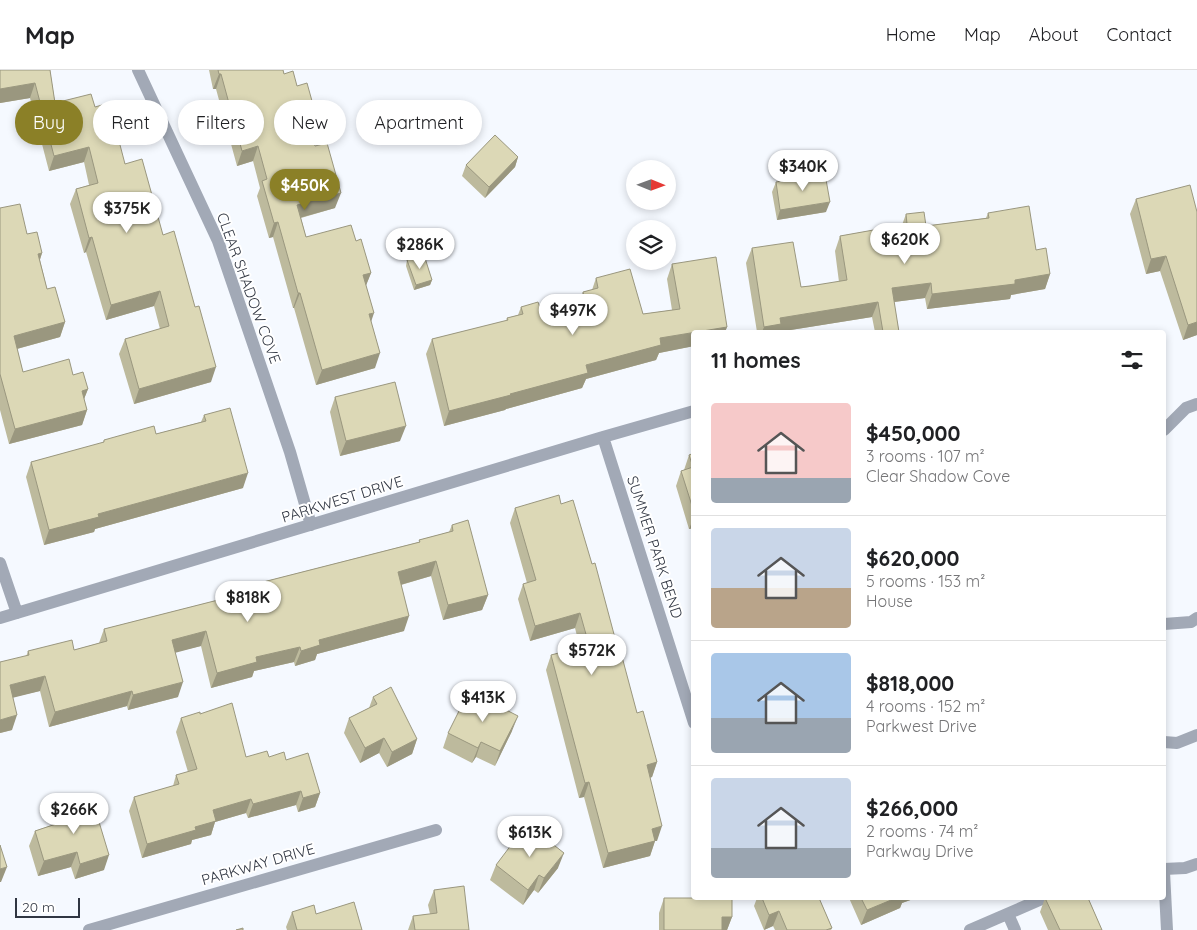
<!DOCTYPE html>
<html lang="en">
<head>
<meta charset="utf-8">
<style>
	body { margin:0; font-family:Quicksand,sans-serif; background:#f2f2f2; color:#202124; height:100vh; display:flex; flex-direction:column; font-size:19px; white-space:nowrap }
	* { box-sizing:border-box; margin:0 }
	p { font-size:16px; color:#757577 }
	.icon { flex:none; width:28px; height:28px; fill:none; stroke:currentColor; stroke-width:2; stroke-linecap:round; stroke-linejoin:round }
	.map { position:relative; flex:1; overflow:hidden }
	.side { position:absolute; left:691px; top:260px; width:475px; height:570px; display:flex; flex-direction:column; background:#fff; border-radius:5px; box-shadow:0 2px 8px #0003 }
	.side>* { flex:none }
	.hud { position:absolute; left:15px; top:30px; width:475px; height:45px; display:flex; gap:10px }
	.needle { width:32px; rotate:91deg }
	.buttons { position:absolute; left:626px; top:90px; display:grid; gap:10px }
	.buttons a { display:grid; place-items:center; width:50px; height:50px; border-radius:50%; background:#fff; box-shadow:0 2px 8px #0003; font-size:25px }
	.scale { position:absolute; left:15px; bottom:12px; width:65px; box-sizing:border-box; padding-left:5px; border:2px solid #303642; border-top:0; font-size:14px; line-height:18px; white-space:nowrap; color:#303642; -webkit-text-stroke:4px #fff; paint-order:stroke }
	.price { position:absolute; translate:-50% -42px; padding:0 11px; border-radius:18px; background:#fff; color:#222; font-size:16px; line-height:32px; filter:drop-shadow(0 1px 2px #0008) }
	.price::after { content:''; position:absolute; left:50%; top:30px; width:15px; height:11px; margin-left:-8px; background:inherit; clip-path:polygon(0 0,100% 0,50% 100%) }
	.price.current { background:#8b8027; color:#fff }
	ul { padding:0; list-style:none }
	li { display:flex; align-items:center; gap:15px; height:125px; padding:0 20px }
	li+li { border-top:1px solid #e0e0e0 }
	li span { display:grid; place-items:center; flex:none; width:140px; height:100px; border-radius:5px; color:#555 }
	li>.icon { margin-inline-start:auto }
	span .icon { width:60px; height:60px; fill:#fffc; stroke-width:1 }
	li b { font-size:21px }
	h2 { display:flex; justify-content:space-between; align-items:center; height:60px; padding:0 20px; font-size:21px }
	.tag { padding:0 18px; border-radius:22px; background:#fff; box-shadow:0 2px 8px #0003; font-size:18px; line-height:45px }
	.tag.current { background:#8b8027; color:#fff }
	header { display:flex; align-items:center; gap:30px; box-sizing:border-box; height:70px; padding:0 25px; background:#fff; border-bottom:1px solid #e0e0e0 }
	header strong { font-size:24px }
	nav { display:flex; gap:28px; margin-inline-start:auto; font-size:18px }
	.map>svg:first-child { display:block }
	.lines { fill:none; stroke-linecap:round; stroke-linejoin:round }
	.service { stroke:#a2a9b6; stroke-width:12 }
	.minor { stroke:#a2a9b6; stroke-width:12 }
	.wall { fill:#bdba9d }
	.shaded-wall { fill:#9a977f }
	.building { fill:#dcd8b6; stroke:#9a977f }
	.labels { text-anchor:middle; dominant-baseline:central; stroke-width:4; stroke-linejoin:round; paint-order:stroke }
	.street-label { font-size:15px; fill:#303642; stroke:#fff }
</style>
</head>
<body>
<header>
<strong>Map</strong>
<nav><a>Home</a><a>Map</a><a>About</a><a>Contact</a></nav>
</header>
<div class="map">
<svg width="1197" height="860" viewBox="0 0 1197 860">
	<rect width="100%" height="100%" fill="#f5f9ff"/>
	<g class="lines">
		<path class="service" d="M1164 554 1191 552 1197 548
			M1164 672 1177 673 1197 665
			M1164 799 1185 798 1197 794
			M1008 844 1015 860
			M970 860 1044 828"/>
		<path class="minor" d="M138 0 218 171 290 382 311 455
			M1164 360 1186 338 1197 334
			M603 367 694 653
			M0 493 17 543
			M0 548 603 367 694 341
			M1164 802 1167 860
			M89 860 436 760"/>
	</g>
	<path class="wall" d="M0 0H50L55 33 95 37 163 165 211 312 134 334 119 284 125 269 160 259 154 236 106 250 86 182 84 183 70 134 76 119 89 115 84 92 49 101 30 28 0 33Z
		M209 0H283L284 4 297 16 306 45 315 76 335 138 301 148 306 167 356 171 371 203 366 215 371 251 375 298 316 315 294 238H293L273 167 269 168 257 126 260 118 253 91 237 96 216 19H213Z
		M518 87 515 97 485 128 462 106 466 95Z
		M776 112 826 142 777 150 772 122Z
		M1136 129 1197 142V265L1183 270 1160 201 1146 204 1130 144Z
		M0 138 27 164 42 183 40 190 47 219 65 252 60 267 17 279 23 302 73 305 88 319 84 329 87 340 82 355 9 374 0 340Z
		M988 143 1036 180 1050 204 1045 219 1011 225 1010 229 927 239 925 228 894 232 899 262H875L872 247 778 262H757L746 193 752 178 801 217 839 212 835 181 840 166 902 155 906 144 926 156 986 148Z
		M407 190 432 210 430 215 414 220 406 196Z
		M672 194 727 257 725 262H694V276L659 283 656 290 586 309 582 318 506 339 505 340 444 356 426 284 432 269 506 251 507 248 518 245 521 237 541 240 580 230 583 222 592 220 596 208 643 244 672 240 667 209Z
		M335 327 400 371 340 386 330 342Z
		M204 345 243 418 95 459 94 462 44 475 26 407 31 392 103 373 104 370 156 364 201 352Z
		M694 383V458L689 459 676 416 681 401 684 400 689 385Z
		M561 434 592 494 637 643 657 692 652 707 650 708 657 771H655L650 786 603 798 584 727 579 728 546 600 551 585 580 578 575 558 530 571 518 529 523 514 527 513 510 453 515 438Z
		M452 455 488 525 482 540 443 550 431 506 401 515 404 561 317 584 315 590 295 596 294 592 254 601 252 607 211 618 201 576 175 582 178 627 128 640 127 636 49 657 40 621 13 627 12 660 0 663 28 581 74 580 99 573 104 559 218 530 220 523 419 472V470L449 462Z
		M373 627 417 669 412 684 387 697 379 683 360 693 344 663 349 648 369 638Z
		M200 644 246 687H269L286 690 320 723 315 737 298 742 296 735 248 748 246 743 215 752 211 765 192 770 191 774 142 788 129 741 134 727 173 716 176 705 188 702 176 662 181 648Z
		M512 661 495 696 476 687 472 693 443 678 448 663Z
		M56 742 104 800 75 809 71 797 38 806 29 776 35 761 52 755Z
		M496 795 558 798 538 823 534 820 523 835 490 810Z
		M434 820 469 860H408L413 846 430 844 428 835Z
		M664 828H732V847L727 860H659V843Z
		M757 828H819L832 858 831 860H775L773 856 764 860 754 836Z
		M849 828H916L902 833 900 838 861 855Z
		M1045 828H1088L1102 860H1048L1040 842Z
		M292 842 316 844 362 860H287L286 857Z"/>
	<path class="shaded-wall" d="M219 4H221L216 19H213Z
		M35 13 30 28 0 33V19Z
		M312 31 306 46 303 33Z
		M258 76 253 91 237 96 242 81Z
		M89 77 84 92 49 101 54 86Z
		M518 87 515 97 485 128 489 117Z
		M341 123 335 138 292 150 297 135Z
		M830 132 826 142 777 150 780 140Z
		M278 152 273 167 269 168 274 153Z
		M92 167 86 182 84 183 89 168Z
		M42 183 37 198 38 184Z
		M1166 186 1160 201 1146 204 1151 189Z
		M371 203 365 218 363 205Z
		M1050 204 1045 219 1011 225 1010 229 927 239 932 224Z
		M432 210 430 215 414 220 416 215Z
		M931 213 925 228 886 233 892 218Z
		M160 221 154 236 106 250 111 235Z
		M298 223H300L294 238H293Z
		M878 232 872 247 778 262H762L764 257 780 248Z
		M374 243 369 258V244Z
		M65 252 60 267 9 281 14 266Z
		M1197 252V265L1183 270 1188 255Z
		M727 257 725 262H694V276L659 283 656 290 586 309 582 318 506 339 505 340 444 356 449 341 510 324 660 268Z
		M380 283 375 298 316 315 322 300Z
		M216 297 211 312 134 334 139 319Z
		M88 319 82 334V321Z
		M87 340 82 355 9 374 15 359Z
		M406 356 400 371 340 386 346 371Z
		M248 403 243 418 95 459 94 462 44 475 49 460 98 444Z
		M694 447V458L689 459Z
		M436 491 431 506 393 517 398 502Z
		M488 525 482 540 443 550 448 535Z
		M580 543 575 558 530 571 535 556Z
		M409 546 404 561 317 584 315 590 295 596 301 581 319 570Z
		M206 561 201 576 167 585 172 570Z
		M300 577 294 592 254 601 252 607 211 618 217 603 256 587Z
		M45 606 40 621 4 630 10 615Z
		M183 612 178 627 128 640 133 625Z
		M132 621 127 636 49 657 55 642Z
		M17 645 12 660 0 663V650Z
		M518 646 512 661 495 696 500 681Z
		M384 668 379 683 360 693 365 678Z
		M417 669 412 684 387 697 392 682Z
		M481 672 476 687 472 693 478 678Z
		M657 692 652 707 641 710 647 695Z
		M589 712 584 727 579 728 585 713Z
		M301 721 296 735 248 748 253 734Z
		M320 723 315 737 298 742 303 728Z
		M251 729 246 743 215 752 211 765 192 770 191 774 142 788 147 774 195 757 213 740Z
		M662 756 657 771H655L650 786 603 798 608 783 652 759Z
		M77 782 71 797 38 806 44 791Z
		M564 783 558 798 538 823 544 808Z
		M109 785 104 800 75 809 80 794Z
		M7 797 1 812H0V799Z
		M539 805 534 820 523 835 528 820Z
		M896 828H916L902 833 900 838 861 855 867 840Z
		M779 841 773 856 764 860 769 845Z
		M722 847H732L727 860H717Z"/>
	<path class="building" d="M0 0H50L55 33 91 24 95 37 109 33 125 94 142 89 163 165 174 161 195 237 199 236 216 297 139 319 125 269 169 256 160 221 111 235 92 167 89 168 76 119 98 113 89 77 54 86 35 13 0 19Z
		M218 0H283L284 4 293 1 297 16 307 13 312 31 303 33 315 76 327 73 341 123 297 135 306 167 351 155 356 171 361 169 371 203 363 205 374 243 369 244 380 283 322 300 300 223H298L278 152 274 153 262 111 267 109 258 76 242 81 221 4H219Z
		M495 65 518 87 489 117 466 95Z
		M825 104 830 132 780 140 776 112Z
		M1190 115 1197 142V252L1188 255 1166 186 1151 189 1136 129Z
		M20 134 27 164 37 162 42 183 38 184 47 219 55 217 65 252 14 266 23 302 69 289 73 305 83 302 88 319 82 321 87 340 15 359 0 304V138Z
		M1029 136 1036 180 1046 178 1050 204 1015 210V214L932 224 931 213 892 218 899 262H883L878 232 780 248 781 254 764 257 752 178 793 172 801 217 810 216 847 210 840 166 907 154 906 144 924 142 926 156 989 148 988 143Z
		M424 185 432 210 416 215 407 190Z
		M716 187 727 257 660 268 661 275 586 295 588 303 510 324 511 325 449 341 432 269 508 250 507 248 523 244 521 237 538 232 541 240 584 229 583 222 598 218 596 208 630 199 643 244 680 239 672 194Z
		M395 312 406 356 346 371 335 327Z
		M230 338 248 403 98 444 99 447 49 460 31 392 104 372V370L154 356 156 364 206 351 204 345Z
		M694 383V442L681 401 693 397 689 385Z
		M559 425 561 434 573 430 592 494 595 493 615 568H617L637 643 643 641 657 692 647 695 662 756 652 759 655 771 608 783 589 712 585 713 551 585 589 575 580 543 535 556 523 514 536 510 515 438Z
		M468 450 488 525 448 535 436 491 398 502 409 546 319 570 320 575 301 581 300 577 256 587 257 592 217 603 206 561 172 570 183 612 133 625 132 621 55 642 45 606 10 615 17 645 0 650V592L29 585 28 581 72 570 74 580 107 571 104 559 222 529 220 523 420 472 419 470 453 461 452 455Z
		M391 617 417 669 392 682 384 668 365 678 349 648 377 634 373 627Z
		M469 621 518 646 500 681 481 672 478 678 448 663Z
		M232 633 246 687 267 681 269 687 284 682 286 690 308 683 320 723 303 728 301 721 253 734 251 729 213 740 216 751 195 757 196 760 147 774 134 727 179 714 176 705 197 699 181 648 200 642V644Z
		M93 732 109 785 80 794 77 782 44 791 35 761 59 753 56 742Z
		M527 754 564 783 544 808 539 805 528 820 496 795Z
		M0 775 7 797 0 799Z
		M464 816 469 860H415L413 846 437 843 434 820Z
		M664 828H732V847H722V860H664Z
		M762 828H819L832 858 826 860H787L779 841 769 845Z
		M861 828H896L867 840Z
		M1045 828H1088L1102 860H1060Z
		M354 832 362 860H297L292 842 314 835 316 844Z
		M243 858V860H236Z"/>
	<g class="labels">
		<g class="street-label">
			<text transform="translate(249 218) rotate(70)">CLEAR SHADOW COVE</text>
			<text transform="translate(342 429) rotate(-17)">PARKWEST DRIVE</text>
			<text transform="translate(655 477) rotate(72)">SUMMER PARK BEND</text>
			<text transform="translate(258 794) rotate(-16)">PARKWAY DRIVE</text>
		</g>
	</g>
</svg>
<div class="buttons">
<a><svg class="needle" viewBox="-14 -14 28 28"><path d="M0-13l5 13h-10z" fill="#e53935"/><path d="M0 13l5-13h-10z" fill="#757577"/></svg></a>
<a><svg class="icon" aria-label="layers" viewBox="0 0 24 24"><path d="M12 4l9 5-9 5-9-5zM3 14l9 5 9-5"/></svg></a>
</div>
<div class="scale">20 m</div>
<b class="price" style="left:803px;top:122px">$340K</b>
<b class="price current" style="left:305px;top:141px">$450K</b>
<b class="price" style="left:127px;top:164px">$375K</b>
<b class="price" style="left:905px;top:195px">$620K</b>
<b class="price" style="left:420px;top:200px">$286K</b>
<b class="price" style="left:573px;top:266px">$497K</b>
<b class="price" style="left:248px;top:553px">$818K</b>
<b class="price" style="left:592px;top:606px">$572K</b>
<b class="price" style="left:483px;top:653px">$413K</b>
<b class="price" style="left:74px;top:765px">$266K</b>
<b class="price" style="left:530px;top:788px">$613K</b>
<div class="hud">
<a class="tag current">Buy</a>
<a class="tag">Rent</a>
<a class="tag">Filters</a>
<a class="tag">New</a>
<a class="tag">Apartment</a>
</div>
<section class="side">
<h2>11 homes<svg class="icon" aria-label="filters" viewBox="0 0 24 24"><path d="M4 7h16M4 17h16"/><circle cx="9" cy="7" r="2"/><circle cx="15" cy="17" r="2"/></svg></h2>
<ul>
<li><span style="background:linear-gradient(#f6c9c9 75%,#9aa5b1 0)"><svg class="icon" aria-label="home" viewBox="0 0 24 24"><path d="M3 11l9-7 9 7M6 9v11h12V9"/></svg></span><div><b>$450,000</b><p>3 rooms · 107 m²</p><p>Clear Shadow Cove</p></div></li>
<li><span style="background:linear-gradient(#c9d6e8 60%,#b9a48a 0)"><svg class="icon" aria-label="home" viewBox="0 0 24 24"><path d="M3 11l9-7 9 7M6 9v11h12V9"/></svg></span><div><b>$620,000</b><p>5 rooms · 153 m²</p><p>House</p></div></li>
<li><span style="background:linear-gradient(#a9c7e8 65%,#9aa5b1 0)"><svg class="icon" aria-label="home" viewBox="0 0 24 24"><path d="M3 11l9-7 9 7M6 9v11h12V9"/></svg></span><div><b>$818,000</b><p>4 rooms · 152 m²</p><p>Parkwest Drive</p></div></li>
<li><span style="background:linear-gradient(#c9d6e8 70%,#9aa5b1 0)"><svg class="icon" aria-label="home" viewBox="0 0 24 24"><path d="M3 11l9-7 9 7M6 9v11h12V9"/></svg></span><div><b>$266,000</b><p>2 rooms · 74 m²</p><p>Parkway Drive</p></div></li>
</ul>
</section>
</div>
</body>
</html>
